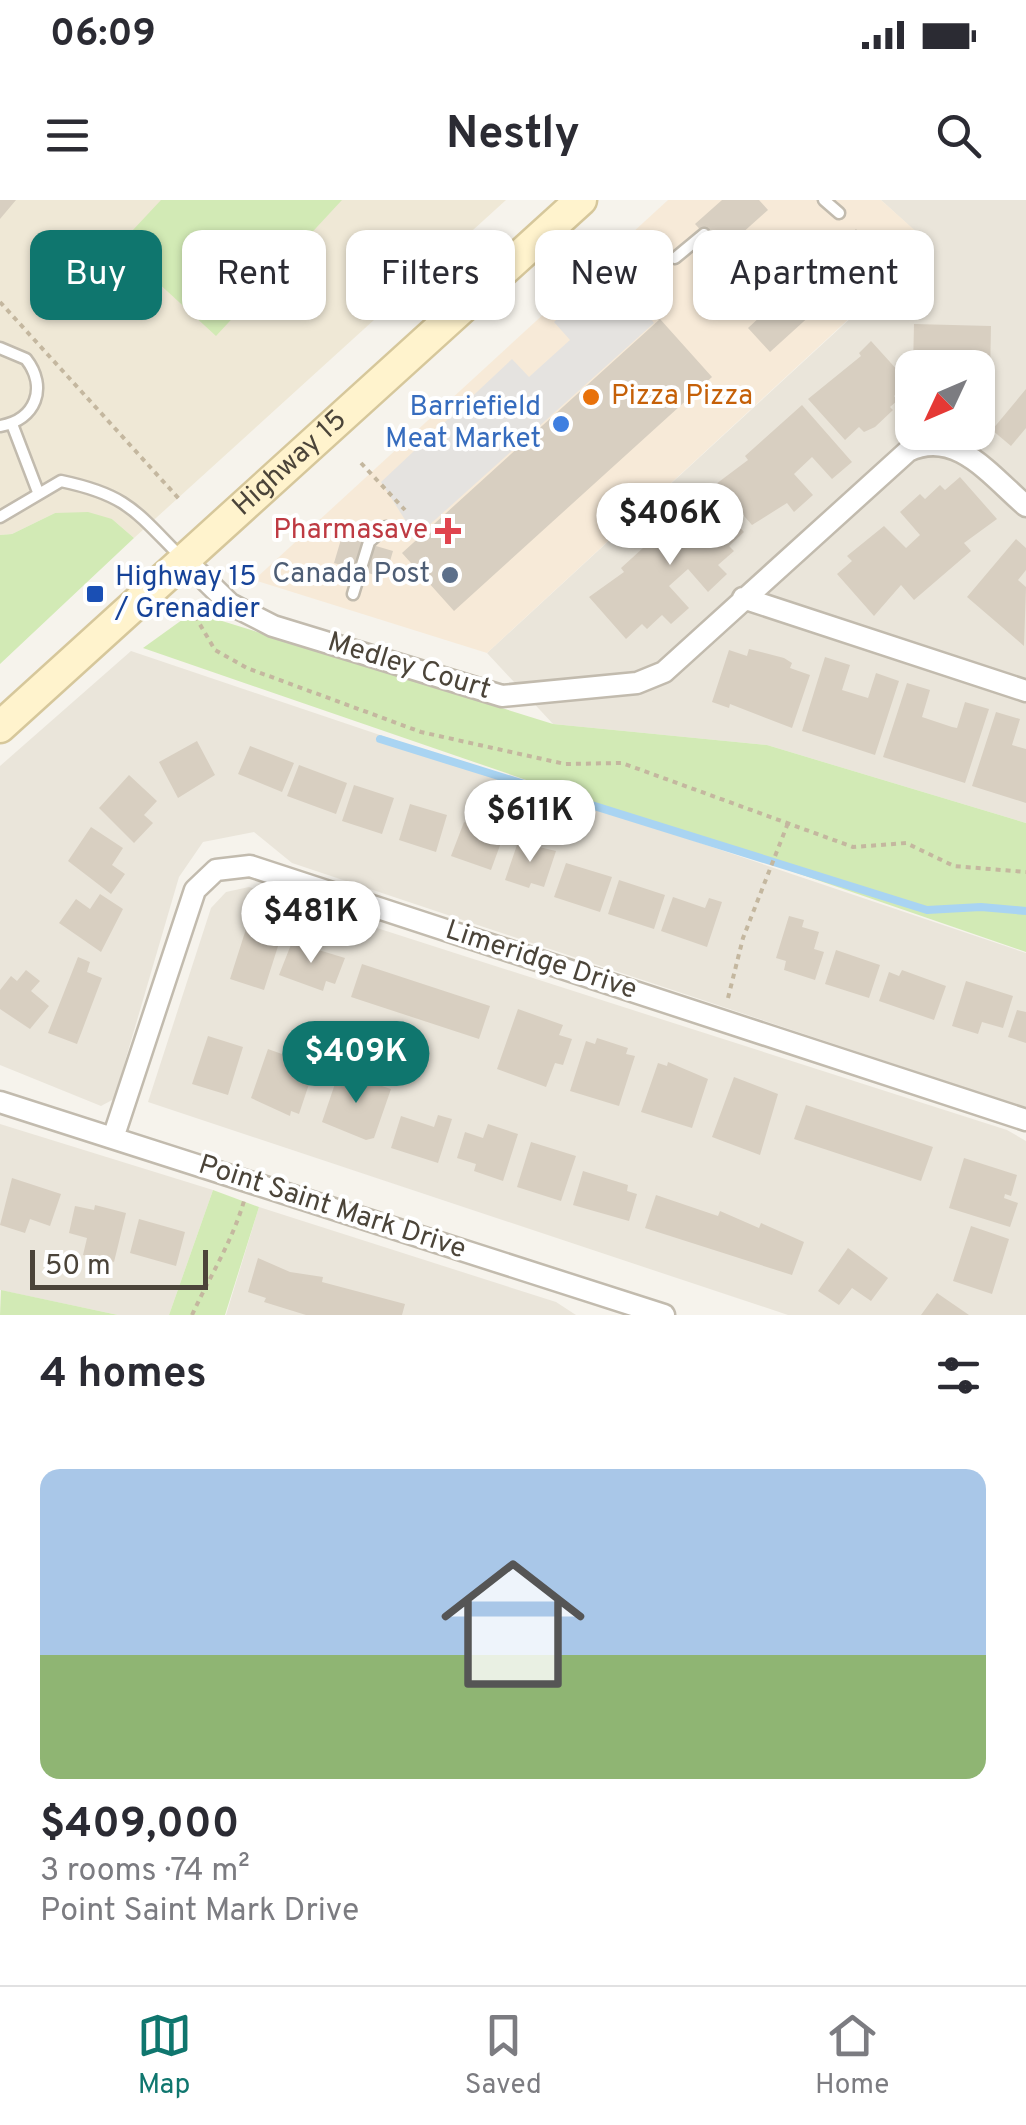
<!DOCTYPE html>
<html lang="en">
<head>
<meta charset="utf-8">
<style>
	body { margin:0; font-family:Overpass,sans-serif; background:#f2f2f3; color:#2b2b33; height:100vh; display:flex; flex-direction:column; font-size:38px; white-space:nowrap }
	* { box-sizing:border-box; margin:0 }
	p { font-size:32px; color:#7c7c81 }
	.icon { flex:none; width:55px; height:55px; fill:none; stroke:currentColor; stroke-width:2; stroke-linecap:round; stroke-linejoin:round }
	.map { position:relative; height:1115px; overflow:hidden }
	.panel { display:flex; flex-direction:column; background:#fff; flex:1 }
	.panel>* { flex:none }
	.hud { position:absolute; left:30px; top:30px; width:968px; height:90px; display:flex; gap:20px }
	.needle { width:65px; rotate:226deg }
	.controls { position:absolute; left:895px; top:150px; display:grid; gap:20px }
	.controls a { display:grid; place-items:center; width:100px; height:100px; border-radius:20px; background:#fff; box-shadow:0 2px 8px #0004; font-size:50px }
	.scale { position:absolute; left:30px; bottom:25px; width:178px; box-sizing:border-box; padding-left:10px; border:5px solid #4b4439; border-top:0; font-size:28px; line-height:35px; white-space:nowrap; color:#4b4439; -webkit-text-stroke:8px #fff; paint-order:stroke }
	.price { position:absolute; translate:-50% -85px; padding:0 22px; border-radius:35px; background:#fff; color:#222; font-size:32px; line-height:65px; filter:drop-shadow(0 2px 5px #0008) }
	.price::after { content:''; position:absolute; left:50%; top:60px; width:30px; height:22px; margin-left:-15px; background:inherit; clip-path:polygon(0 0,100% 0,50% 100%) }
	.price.current { background:#0f766e; color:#fff }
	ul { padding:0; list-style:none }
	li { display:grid; align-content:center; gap:20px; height:530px; padding:0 40px }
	li span { display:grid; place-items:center; height:310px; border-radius:20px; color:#555 }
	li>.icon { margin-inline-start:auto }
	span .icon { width:180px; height:180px; fill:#fffc; stroke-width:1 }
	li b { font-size:42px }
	h2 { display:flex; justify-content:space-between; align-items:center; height:120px; padding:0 40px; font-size:42px }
	.tag { padding:0 35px; border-radius:20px; background:#fff; box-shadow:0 2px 8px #0004; font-size:35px; line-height:90px }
	.tag.current { background:#0f766e; color:#fff }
	.status { display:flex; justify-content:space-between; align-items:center; height:70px; padding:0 50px; background:#fff; direction:ltr }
	.status svg { height:28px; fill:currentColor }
	header { display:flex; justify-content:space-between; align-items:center; height:130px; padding:0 40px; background:#fff; font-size:45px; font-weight:700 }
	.tab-bar { display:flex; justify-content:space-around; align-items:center; height:140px; border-top:2px solid #e1e1e2; background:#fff; font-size:28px; color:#7c7c81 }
	.tab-bar a { display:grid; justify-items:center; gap:5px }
	.tab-bar .current { color:#0f766e }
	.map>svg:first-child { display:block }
	.residential { fill:#eae5da; fill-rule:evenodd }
	.commercial { fill:#f7ead8 }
	.education { fill:#efe8d6 }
	.green { fill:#d2eab5 }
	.parking { fill:#e5e3e0 }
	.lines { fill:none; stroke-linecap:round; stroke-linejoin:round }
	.stream { stroke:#a9d4f2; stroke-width:8 }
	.building { fill:#d8cfc1 }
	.lane-casing { stroke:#c2bbae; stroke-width:15 }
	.street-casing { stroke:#c2bbae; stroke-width:25 }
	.secondary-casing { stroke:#d6c79b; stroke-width:35 }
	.path { stroke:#c4b79f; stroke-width:4; stroke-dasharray:5 5; stroke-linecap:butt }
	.lane { stroke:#fff; stroke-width:10 }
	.street { stroke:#fff; stroke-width:20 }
	.secondary { stroke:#fff3cd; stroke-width:30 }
	.food-dot { fill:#e8710a; stroke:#fff; stroke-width:4 }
	.shop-dot { fill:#3f7fe0; stroke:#fff; stroke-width:4 }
	.health-dot { fill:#e0444e; stroke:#fff; stroke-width:4 }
	.service-dot { fill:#5c6f8a; stroke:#fff; stroke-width:4 }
	.transit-dot { fill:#1a4fb4; stroke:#fff; stroke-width:4 }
	.labels { text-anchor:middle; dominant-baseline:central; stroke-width:8; stroke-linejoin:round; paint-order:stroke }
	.food-label { font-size:28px; fill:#c56008; stroke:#fff; text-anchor:start }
	.shop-label { font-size:28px; fill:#366cbe; stroke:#fff; text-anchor:end }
	.street-label { font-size:28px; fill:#4b4439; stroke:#fff }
	.health-label { font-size:28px; fill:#be3a42; stroke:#fff; text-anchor:end }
	.service-label { font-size:28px; fill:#4e5e75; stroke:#fff; text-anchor:end }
	.transit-label { font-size:28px; fill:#164399; stroke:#fff; text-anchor:start }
</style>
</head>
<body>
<div class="status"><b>06:09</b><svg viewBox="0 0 49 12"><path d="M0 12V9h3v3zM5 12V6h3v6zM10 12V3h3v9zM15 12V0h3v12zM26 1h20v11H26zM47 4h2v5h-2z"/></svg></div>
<header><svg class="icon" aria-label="menu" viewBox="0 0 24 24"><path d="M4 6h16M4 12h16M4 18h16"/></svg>Nestly<svg class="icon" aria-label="search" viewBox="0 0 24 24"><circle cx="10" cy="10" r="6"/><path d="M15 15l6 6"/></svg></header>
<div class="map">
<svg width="1026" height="1115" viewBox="0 0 1026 1115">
	<rect width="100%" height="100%" fill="#f6f3ec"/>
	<path class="residential" d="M881 0H1026V623L767 545 553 524 487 453 930 45ZM912 168H978V232H912Z
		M131 451 1026 753V908L292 663 254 632 203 642 179 677 114 899 101 906 0 865V566Z
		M249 687 1007 930 1026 941V1115H788L148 902 211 708 226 692Z
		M0 924 213 990 169 1115H118L0 1090Z
		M259 1007 556 1102 576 1115H226Z"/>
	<path class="commercial" d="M668 0H881L930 44 487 453 254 380Z"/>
	<path class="education" d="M0 0H506L134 338 112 319 55 313 12 334 0 335Z"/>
	<path class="green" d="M161 0H342L216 136 118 46Z
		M88 312 112 319 134 338 0 464V335L12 334 55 313Z
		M193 412 553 524 767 545 1026 623V752L143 448Z
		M213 990 259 1007 225 1115H169Z
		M1 1090 118 1115H0Z"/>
	<path class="parking" d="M624 58 662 88 641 107 654 123 416 337 381 282 512 159 529 177 570 140 554 122Z"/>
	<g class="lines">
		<path class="stream" d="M380 539 927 710 981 707 1026 711"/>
	</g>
	<path class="building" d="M0 0H16L0 19Z
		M722 0H759L768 10 721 52 695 24Z
		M856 29 878 54 770 152 748 128Z
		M660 119 712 177 454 411 402 353Z
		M914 124 991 126 990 177H978V168H913Z
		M871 141 909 183 894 196 898 200 890 207 893 210 875 227 864 232 859 227 845 240 808 199 861 156 859 153Z
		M1026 189V228L1011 246 992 230Z
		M802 205 852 262 832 279 812 257 794 274 813 295 794 312 787 303 752 325 716 284 748 260 745 256Z
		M960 277 997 319 964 343 971 351 914 400 901 385 874 416 837 374 852 361 847 356 884 326 906 348 920 335 900 312 920 294 925 299 940 285 945 290Z
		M707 292 744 332 729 346 734 351 718 365 727 374 708 392 688 369 669 386 689 408 671 424 662 415 647 429 642 424 626 439 589 397 624 372 621 368 676 318 680 322 698 305 695 302Z
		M342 336 393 351 385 378 334 363Z
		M1016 339 1026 348V370L1018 380 1026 387 1024 446 967 397Z
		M749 449 784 458 792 463 790 468 810 475 792 528 730 504 729 508 712 502 729 450 747 456Z
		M825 457 850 465 842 490 868 498 876 473 899 481 875 555 802 531Z
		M907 483 930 490 922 517 952 527 957 528 965 502 989 509 965 583 883 557Z
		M996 512 1020 519 1012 545 1026 549V603L972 586Z
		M197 541 215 575 178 598 159 562Z
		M250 546 294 563 282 592 238 574Z
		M299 565 347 583 336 614 287 596Z
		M129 575 157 601 144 615 153 623 134 643 99 608Z
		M354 585 394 598 382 634 342 621Z
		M410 604 447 615 436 652 399 640Z
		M464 622 503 637 491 670 451 656Z
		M91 627 123 648 112 665 125 674 111 694 68 661Z
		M518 642 556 651 544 687 531 683 529 688 505 680Z
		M566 663 612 677 600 712 554 697Z
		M619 680 665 695 654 729 608 714Z
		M100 694 123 709 101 752 59 723 76 699 90 709Z
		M673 697 705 708 709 698 722 702 707 747 661 731Z
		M789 716 804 720 802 727 819 732 814 749 824 752 815 780 784 770 786 761 776 758Z
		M246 729 280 740 264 790 230 779Z
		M292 742 345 758 335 784 326 781 323 791 279 775Z
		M836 750 880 765 869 798 825 784Z
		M78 757 90 762 87 772 102 778 77 844 48 833Z
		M362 764 490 806 479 839 351 797Z
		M26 770 40 781 31 791 49 806 30 829 0 809V790L11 776 17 781Z
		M902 770 946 786 934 820 879 801 889 772 899 776Z
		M966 781 1013 796 1003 828 982 822 978 834 952 826Z
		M518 809 563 825 559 835 572 839 563 865 555 863 546 887 497 869Z
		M1017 810 1026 812V843L1008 837Z
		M208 836 243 847 228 895 192 884Z
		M597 838 628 848 626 854 635 856 619 906 570 891 586 841 595 844Z
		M268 849 315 866 299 914 291 911 290 916 251 898Z
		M668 862 708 879 692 928 641 912 658 863 667 866Z
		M339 872 391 889 374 938 366 940 322 922Z
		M734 877 778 894 760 955 712 937Z
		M806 905 933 947 921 981 794 939Z
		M438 915 452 919 438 963 391 948 401 916 434 927Z
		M488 924 518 934 503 981 474 971 476 964 457 958 465 932 483 938Z
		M531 942 576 956 561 1001 517 987Z
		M964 958 1017 975 1011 996 1005 994 1004 998 1018 1003 1010 1027 949 1008Z
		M583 971 628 985 627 991 637 994 629 1021 573 1005Z
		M12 978 61 994 50 1026 30 1019 25 1033 0 1025Z
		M656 995 718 1016 720 1011 759 1028 761 1023 804 1042 792 1075 645 1028Z
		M95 1005 126 1013 114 1062 83 1055 87 1038 69 1033 75 1006 94 1010Z
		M139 1019 185 1032 176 1066 130 1053Z
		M971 1026 1009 1039 992 1094 953 1081Z
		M848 1048 888 1078 871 1101 852 1088 839 1105 818 1091Z
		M258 1058 290 1072 323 1077 322 1082 405 1104 402 1115H306L264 1102 266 1098 248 1092Z
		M937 1093 969 1115H921Z"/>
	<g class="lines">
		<defs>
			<path id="lane" d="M824 0 839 13
				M675 58 704 34
				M0 148 26 159C48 187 36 220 0 226
				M12 224 38 292
				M0 317 61 281C128 295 136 312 182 358
				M353 394 369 342 386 327"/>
			<path id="street" d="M187 362 230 404 273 426 502 496 637 483 664 472 908 251C956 228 991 276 1026 306
				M743 398 1026 491
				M0 902 664 1115
				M113 938 195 690 216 670 250 666 1026 920"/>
			<g id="secondary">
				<path id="s1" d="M0 527 581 0"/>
			</g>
		</defs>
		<use href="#lane" class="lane-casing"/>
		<use href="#street" class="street-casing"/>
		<use href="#secondary" class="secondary-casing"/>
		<path class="path" d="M0 102 181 301
			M361 263 405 310
			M195 416 215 450 247 468 421 532 565 564 622 563 853 647 906 643 954 666 1026 672
			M728 798 743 738 788 623
			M192 1115C210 1076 232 1042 244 1001"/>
		<use href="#lane" class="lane"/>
		<use href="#street" class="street"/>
		<use href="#secondary" class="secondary"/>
	</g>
	<circle class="food-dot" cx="591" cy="197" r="10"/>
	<circle class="shop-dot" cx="561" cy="224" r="10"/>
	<path class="health-dot" d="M443 316h10v10h10v10h-10v10h-10v-10h-10v-10h10z"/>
	<circle class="service-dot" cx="450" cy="375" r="10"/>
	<rect class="transit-dot" x="85" y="384" width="20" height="20" rx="5"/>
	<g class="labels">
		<g class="food-label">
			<text x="611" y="197">Pizza Pizza</text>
		</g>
		<g class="shop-label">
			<text x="541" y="208">Barriefield<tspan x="541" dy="32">Meat Market</tspan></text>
		</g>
		<g class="street-label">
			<text stroke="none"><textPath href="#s1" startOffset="392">Highway 15</textPath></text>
			<text transform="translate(409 467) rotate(17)">Medley Court</text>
			<text transform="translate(541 761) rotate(18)">Limeridge Drive</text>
			<text transform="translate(332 1008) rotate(18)">Point Saint Mark Drive</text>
		</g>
		<g class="health-label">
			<text x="428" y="331">Pharmasave</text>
		</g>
		<g class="service-label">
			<text x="430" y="375">Canada Post</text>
		</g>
		<g class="transit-label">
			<text x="115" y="378">Highway 15<tspan x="115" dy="32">/ Grenadier</tspan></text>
		</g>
	</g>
</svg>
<div class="controls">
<a><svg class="needle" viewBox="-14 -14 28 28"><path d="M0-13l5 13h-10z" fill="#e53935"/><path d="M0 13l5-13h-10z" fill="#7c7c81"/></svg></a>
</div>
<div class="scale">50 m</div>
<b class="price" style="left:670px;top:368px">$406K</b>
<b class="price" style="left:530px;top:665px">$611K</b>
<b class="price" style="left:311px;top:766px">$481K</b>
<b class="price current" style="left:356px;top:906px">$409K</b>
<div class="hud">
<a class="tag current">Buy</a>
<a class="tag">Rent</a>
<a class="tag">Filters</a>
<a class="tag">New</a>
<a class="tag">Apartment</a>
</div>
</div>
<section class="panel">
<h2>4 homes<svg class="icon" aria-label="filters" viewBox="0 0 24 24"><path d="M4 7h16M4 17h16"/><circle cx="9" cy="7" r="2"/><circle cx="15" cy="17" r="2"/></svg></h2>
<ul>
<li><span style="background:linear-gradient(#a9c7e8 60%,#8fb573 0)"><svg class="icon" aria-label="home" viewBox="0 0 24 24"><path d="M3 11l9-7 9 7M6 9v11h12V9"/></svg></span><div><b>$409,000</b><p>3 rooms · 74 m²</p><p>Point Saint Mark Drive</p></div></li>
</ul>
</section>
<nav class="tab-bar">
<a class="current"><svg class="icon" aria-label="map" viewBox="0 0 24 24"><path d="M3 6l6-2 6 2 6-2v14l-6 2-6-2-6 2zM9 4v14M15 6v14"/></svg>Map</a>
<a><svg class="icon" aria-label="saved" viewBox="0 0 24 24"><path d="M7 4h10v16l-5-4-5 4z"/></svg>Saved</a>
<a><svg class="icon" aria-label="home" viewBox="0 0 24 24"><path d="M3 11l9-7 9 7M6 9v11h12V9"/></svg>Home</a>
</nav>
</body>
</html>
